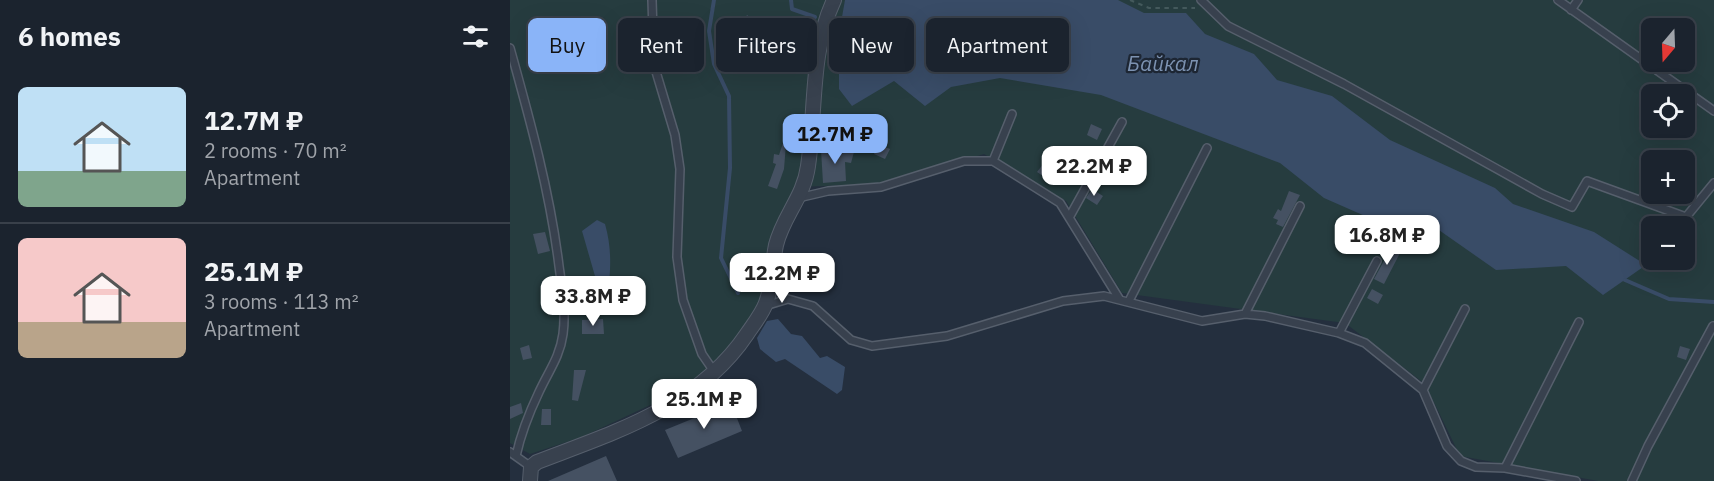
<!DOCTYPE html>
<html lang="en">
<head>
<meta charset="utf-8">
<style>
	body { margin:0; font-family:"IBM Plex Sans",sans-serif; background:#282f3a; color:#f1f3f6; height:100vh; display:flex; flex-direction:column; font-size:22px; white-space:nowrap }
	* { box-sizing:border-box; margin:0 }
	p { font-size:20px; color:#a0a4aa }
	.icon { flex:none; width:33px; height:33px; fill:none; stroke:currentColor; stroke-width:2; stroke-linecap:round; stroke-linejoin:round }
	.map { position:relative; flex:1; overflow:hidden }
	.sheet { display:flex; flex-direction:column; background:#1b232e; width:510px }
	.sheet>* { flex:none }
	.hud { position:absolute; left:18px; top:18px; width:570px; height:54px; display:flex; gap:12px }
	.needle { width:39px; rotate:199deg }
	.controls { position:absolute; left:1131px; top:18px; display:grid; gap:12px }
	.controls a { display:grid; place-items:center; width:54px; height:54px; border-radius:9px; background:#1b232e; box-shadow:0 6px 24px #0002,0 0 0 2px #39404a; font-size:30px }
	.price { position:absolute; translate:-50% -51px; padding:0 14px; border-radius:12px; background:#fff; color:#222; font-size:20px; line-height:39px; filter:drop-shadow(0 2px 3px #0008) }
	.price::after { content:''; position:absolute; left:50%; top:36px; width:18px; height:14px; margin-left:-9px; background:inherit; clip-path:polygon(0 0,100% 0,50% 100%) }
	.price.active { background:#8ab4f8; color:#111 }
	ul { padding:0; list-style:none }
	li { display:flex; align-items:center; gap:18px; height:150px; padding:0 18px }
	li+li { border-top:2px solid #39404a }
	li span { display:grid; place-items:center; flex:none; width:168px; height:120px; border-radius:9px; color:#555 }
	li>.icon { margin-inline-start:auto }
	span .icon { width:72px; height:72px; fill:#fffc; stroke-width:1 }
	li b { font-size:26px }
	h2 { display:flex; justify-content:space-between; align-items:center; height:72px; padding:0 18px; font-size:26px }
	.pill { padding:0 21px; border-radius:9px; background:#1b232e; box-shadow:0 6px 24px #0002,0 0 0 2px #39404a; font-size:21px; line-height:54px }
	.pill.active { background:#8ab4f8; color:#111 }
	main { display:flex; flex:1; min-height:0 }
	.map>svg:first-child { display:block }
	.green { fill:#263c3f; fill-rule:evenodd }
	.water { fill:#394c67 }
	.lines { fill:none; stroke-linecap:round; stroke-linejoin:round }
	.stream { stroke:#394c67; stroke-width:4 }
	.building { fill:#455162 }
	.service-casing { stroke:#565f6c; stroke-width:10 }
	.minor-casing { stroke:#565f6c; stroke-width:16 }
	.path { stroke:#44595c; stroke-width:2; stroke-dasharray:4.5 4.5; stroke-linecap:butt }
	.service { stroke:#38414e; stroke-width:7 }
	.minor { stroke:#38414e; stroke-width:14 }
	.labels { text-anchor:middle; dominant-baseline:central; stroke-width:4.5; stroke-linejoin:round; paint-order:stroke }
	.water-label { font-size:21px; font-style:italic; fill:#7c92b1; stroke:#1d2633 }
</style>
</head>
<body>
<main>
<section class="sheet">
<h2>6 homes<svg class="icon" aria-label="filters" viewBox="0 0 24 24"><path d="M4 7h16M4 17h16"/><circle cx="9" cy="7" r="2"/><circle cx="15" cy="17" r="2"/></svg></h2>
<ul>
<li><span style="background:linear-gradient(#bfe0f5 70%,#7fa58c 0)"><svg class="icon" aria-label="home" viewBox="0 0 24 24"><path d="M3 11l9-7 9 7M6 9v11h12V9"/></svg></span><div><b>12.7M ₽</b><p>2 rooms · 70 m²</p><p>Apartment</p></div></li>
<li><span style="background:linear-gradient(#f6c9c9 70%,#b9a48a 0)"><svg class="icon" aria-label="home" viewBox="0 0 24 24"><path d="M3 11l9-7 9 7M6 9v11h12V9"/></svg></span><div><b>25.1M ₽</b><p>3 rooms · 113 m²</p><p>Apartment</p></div></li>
</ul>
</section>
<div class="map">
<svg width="1204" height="481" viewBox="0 0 1204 481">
	<rect width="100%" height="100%" fill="#242f3e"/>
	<path class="green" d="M0 0H1204V481H1088L950 456 915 384 835 323 612 293 556 201 474 154 373 184 286 187 260 240 250 306 207 361 168 392 72 437 20 454 0 443ZM1142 28H1174V62H1142ZM1142 94H1174V128H1142ZM1142 160H1174V194H1142ZM1142 226H1174V260H1142Z"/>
	<path class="water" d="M335 0H608L634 13H676L695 34 744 54 767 80 822 96 880 140 985 188 1003 204 1084 232 1136 265 1093 295 1056 266 986 270 926 228 855 216 814 198 770 163 591 95 490 78 441 87 415 106 384 81 342 106 329 89V34Z
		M87 220 95 224C101 245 101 263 99 284L87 283 72 231Z
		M268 319 281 334 292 336 310 358 317 356 335 367 332 390 327 394 275 359 266 362 250 349 247 338 257 321Z"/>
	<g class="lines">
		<path class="stream" d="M204 0 199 31 204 64 219 96 220 168 211 258 228 293
			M281 0 282 9 305 17
			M1115 280 1159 299 1204 302"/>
	</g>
	<path class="building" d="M237 15 245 21 238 34 229 29Z
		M581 124 592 129 587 140 577 135Z
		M273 143 276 144 274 169 267 189 258 186 266 164 263 163 264 154 269 155Z
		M368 144 380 149 375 159 364 154Z
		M334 149 344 152 341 163 335 162 336 181 313 183 311 150Z
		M534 163 545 171 539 180 527 172Z
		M582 189 593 196 587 205 576 198Z
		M779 191 790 195 773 227 766 224 768 220 763 218 768 209 771 211Z
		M35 232 40 251 28 254 23 234Z
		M881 248 890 253 874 284 864 279Z
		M862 289 873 295 868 304 857 298Z
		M93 319 94 334H72V320Z
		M19 345 22 358 13 360 10 348Z
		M1170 346 1180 349 1176 360 1167 357Z
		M64 370H76L68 401 62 400Z
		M11 403 13 413 0 419V407Z
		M221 403 232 431 168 458 155 430Z
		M32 409H41V425H31Z
		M96 456 107 481H38Z"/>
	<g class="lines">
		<defs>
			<path id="service" d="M142 0 144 65 165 135 170 169 167 257 173 300 192 354 205 373
				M691 0 718 26 834 84 1032 194 1062 207 1077 181 1176 217 1204 183
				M1048 0 1204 111
				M1061 10 1068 0
				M0 48C20 120 40 192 49 266 52 288 56 311 53 334 50 357 38 372 29 392 19 413 11 433 6 456
				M483 161 502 114
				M288 198 318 191 371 187 454 161H483L550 203 610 300
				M560 216 612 122
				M619 301 697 148
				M255 306 278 299 303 306 341 340 362 346 437 336 553 301 594 296 692 321 735 314 755 316 829 333 855 343 913 390 937 446 951 461 966 467 995 468 1066 481
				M735 314 790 206
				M829 333 867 261
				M913 390 955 309
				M0 452 21 467
				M995 468 1069 322
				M1122 481 1138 446 1203 326"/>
			<path id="minor" d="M20 481 21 467 27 462C105 432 188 407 237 334 243 325 252 314 256 303 263 284 262 264 266 245 273 216 294 197 298 166 306 112 300 51 324 0"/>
		</defs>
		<use href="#service" class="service-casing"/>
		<use href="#minor" class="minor-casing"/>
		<path class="path" d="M620 0 639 8H685"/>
		<use href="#service" class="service"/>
		<use href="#minor" class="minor"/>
	</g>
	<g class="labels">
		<g class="water-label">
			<text x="653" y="63">Байкал</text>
		</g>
	</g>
</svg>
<div class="controls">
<a><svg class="needle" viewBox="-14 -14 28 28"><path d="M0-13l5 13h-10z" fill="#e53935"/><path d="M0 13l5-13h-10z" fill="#a0a4aa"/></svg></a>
<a><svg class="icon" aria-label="locate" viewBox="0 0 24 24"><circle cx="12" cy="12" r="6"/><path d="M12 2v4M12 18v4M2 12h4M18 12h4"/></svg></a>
<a>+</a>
<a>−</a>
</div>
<b class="price active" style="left:325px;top:165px">12.7M ₽</b>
<b class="price" style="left:584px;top:197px">22.2M ₽</b>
<b class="price" style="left:877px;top:266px">16.8M ₽</b>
<b class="price" style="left:272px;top:304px">12.2M ₽</b>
<b class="price" style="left:83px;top:327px">33.8M ₽</b>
<b class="price" style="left:194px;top:430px">25.1M ₽</b>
<div class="hud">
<a class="pill active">Buy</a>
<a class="pill">Rent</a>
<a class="pill">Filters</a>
<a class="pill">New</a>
<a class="pill">Apartment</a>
</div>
</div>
</main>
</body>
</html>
